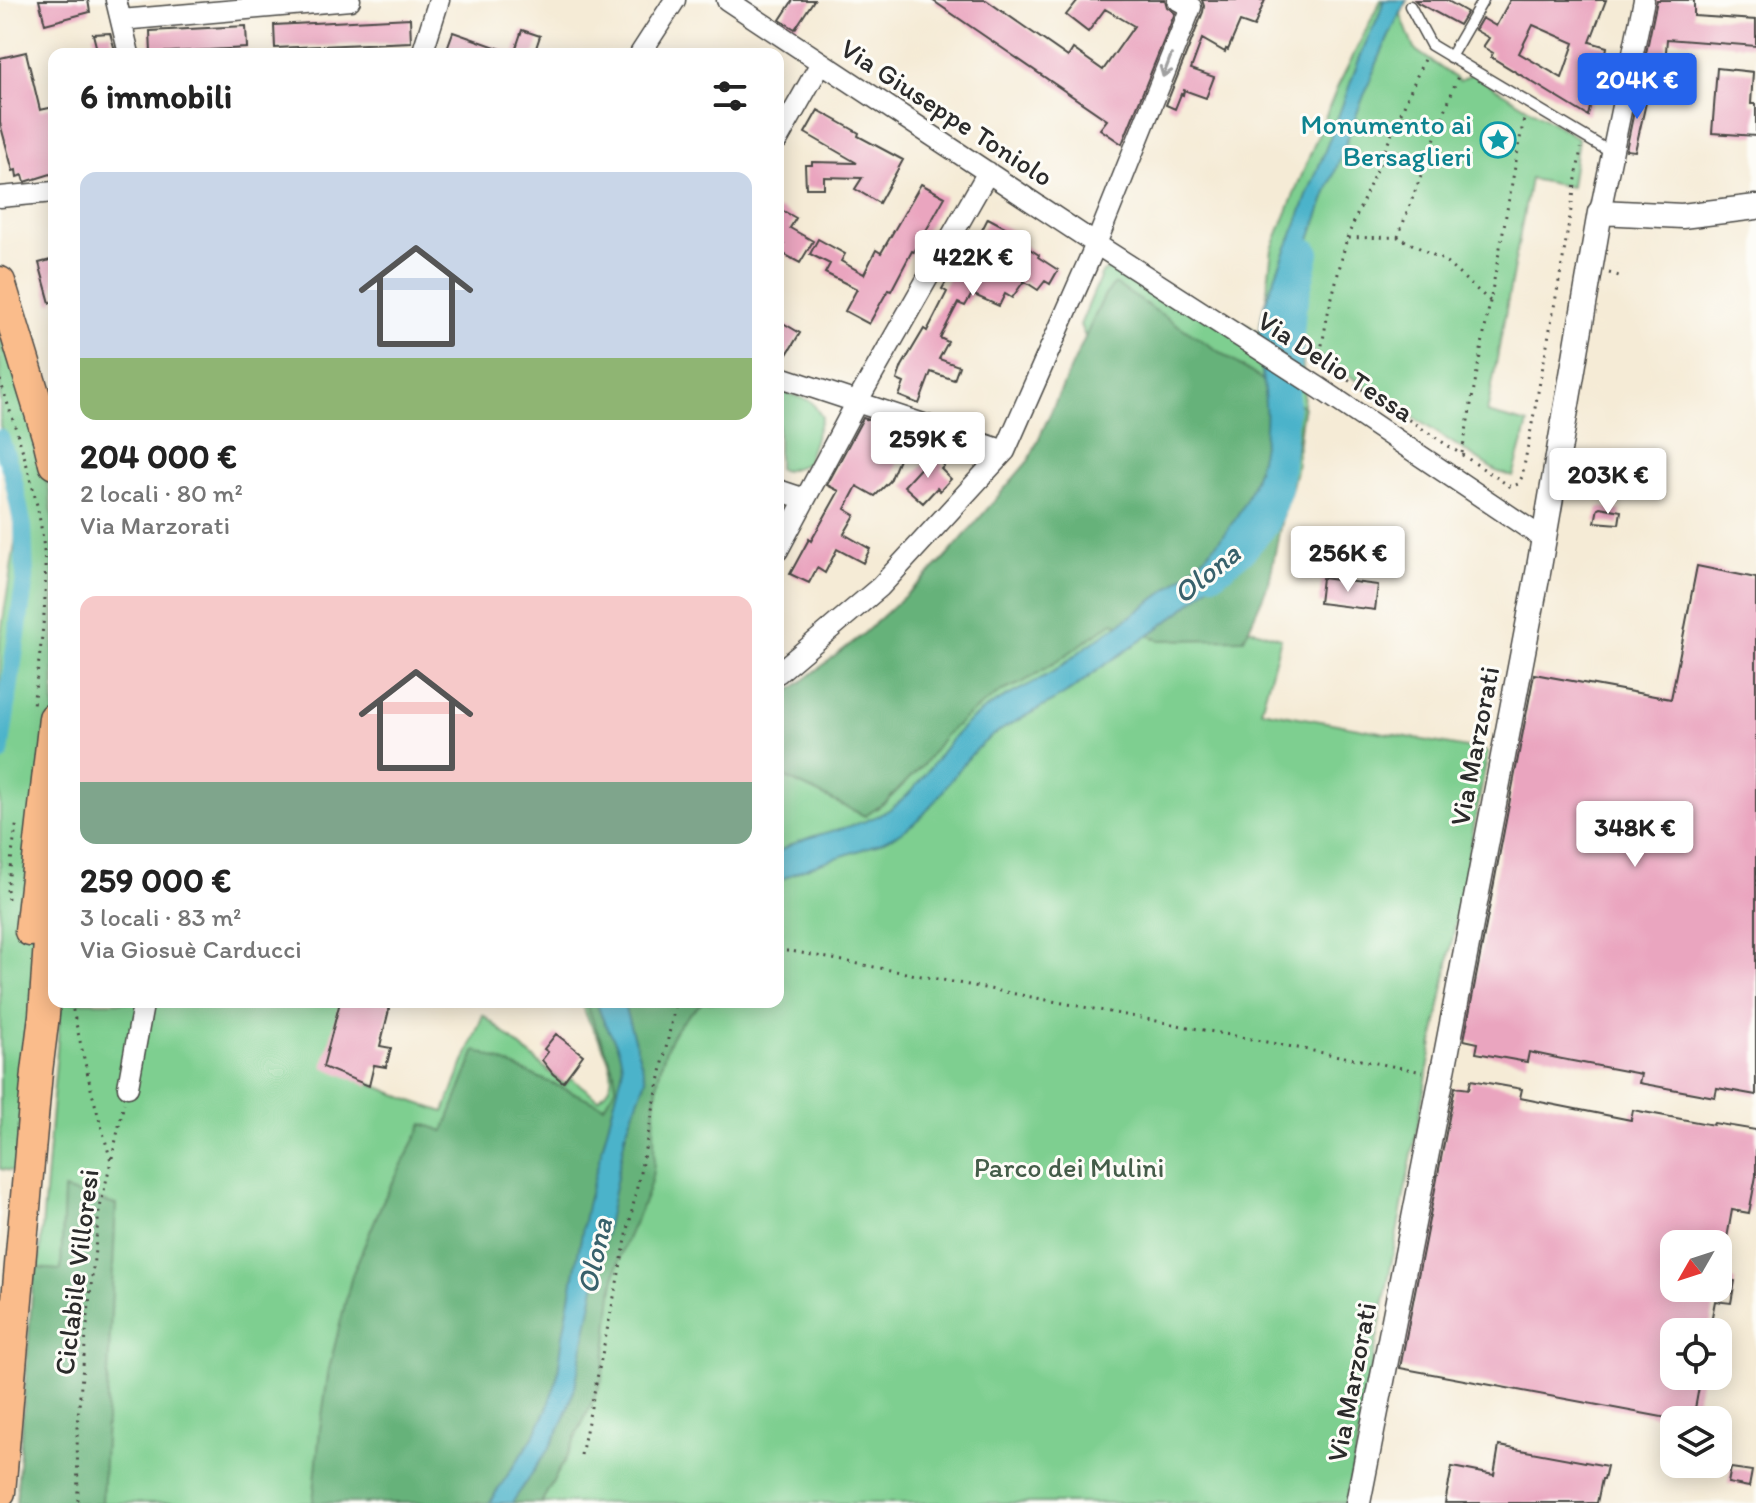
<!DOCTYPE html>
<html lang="it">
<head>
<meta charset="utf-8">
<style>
	body { margin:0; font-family:Itim,sans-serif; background:#f2f2f2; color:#222; height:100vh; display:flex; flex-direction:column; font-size:30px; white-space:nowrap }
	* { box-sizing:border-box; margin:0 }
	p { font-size:26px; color:#767676 }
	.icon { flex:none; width:44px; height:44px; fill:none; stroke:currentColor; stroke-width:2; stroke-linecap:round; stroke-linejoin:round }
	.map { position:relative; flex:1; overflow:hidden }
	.panel { position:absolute; left:48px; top:48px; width:736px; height:960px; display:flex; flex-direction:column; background:#fff; border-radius:16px; box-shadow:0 4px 20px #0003 }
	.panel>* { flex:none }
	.needle { width:52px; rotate:231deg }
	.tools { position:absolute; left:1660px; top:1230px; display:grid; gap:16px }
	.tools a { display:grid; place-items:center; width:72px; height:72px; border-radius:16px; background:#fff; box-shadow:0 4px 20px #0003; font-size:40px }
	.price { position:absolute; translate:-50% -68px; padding:0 18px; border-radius:8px; background:#fff; color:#222; font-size:26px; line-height:52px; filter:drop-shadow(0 2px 4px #0008) }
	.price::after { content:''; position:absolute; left:50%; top:48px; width:24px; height:18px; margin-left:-12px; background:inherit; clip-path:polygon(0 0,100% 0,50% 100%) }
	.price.active { background:#2563eb; color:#fff }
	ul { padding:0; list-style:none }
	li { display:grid; align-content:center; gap:16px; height:424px; padding:0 32px }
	li span { display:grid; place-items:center; height:248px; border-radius:16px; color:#555 }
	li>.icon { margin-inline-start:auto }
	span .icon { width:144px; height:144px; fill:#fffc; stroke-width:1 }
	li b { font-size:34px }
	h2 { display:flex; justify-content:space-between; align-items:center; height:96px; padding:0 32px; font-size:34px }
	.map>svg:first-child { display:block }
	.green { fill:#7ecf90; stroke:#547d5e; stroke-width:2 }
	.forest { fill:#66b27a; stroke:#486e52; stroke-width:2 }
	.water { fill:#4bb3ca; stroke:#3b6f7a; stroke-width:2 }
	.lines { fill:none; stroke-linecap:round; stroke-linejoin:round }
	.canal { stroke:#4bb3ca; stroke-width:18 }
	.river { stroke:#4bb3ca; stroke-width:30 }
	.building { fill:#eaa5bf; fill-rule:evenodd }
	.service-casing { stroke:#494845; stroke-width:13 }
	.minor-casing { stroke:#494845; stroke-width:23 }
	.tertiary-casing { stroke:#494845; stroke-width:27 }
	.primary-casing { stroke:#494845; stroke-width:33 }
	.path { stroke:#494845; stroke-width:3; stroke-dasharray:2 6; stroke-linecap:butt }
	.service { stroke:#fff; stroke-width:10 }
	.minor { stroke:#fff; stroke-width:20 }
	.tertiary { stroke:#fff; stroke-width:24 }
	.primary { stroke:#fabc8b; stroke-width:30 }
	.oneway { stroke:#a0a0a0 }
	.labels { text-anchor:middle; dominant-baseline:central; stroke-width:6; stroke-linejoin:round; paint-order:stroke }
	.street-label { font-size:28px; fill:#2b2b2b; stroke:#fdfcf7 }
	.culture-label { font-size:28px; fill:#0d838f; stroke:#fdfcf7; text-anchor:end }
	.park-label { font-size:28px; fill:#445c49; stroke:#fdfcf7 }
	.water-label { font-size:30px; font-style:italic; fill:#38616b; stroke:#fdfcf7 }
</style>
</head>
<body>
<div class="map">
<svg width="1756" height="1503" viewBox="0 0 1756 1503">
	<rect width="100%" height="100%" fill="#fdfcf7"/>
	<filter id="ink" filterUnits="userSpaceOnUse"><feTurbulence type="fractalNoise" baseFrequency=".0125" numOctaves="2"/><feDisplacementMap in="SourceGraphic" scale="16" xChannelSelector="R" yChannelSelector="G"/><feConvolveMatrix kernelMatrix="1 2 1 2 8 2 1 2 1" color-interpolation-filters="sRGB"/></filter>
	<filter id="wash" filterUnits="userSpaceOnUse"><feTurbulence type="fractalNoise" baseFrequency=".006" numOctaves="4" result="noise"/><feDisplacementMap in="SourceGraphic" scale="32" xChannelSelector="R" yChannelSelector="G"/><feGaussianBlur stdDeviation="1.8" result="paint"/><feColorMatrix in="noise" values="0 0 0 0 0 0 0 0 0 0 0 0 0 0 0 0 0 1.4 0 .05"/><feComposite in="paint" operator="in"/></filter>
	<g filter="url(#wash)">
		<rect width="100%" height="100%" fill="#f5ebd6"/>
		<path class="green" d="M1381 0H1406L1401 15 1414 49 1460 81 1472 74 1578 138 1571 187 1530 179 1487 413 1528 424 1513 477 1496 471 1302 345 1304 394 1296 470 1291 491 1278 526 1210 617 1281 638 1261 710 1488 752 1346 1503H19L61 1002H345L328 1066 412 1101 444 1112 483 1015 565 1085 571 1078 599 1099C603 1095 608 1089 610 1084 619 1062 586 1023 581 1002H778V708L855 647 931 573 1037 459 1089 346 1080 325 1102 273 1111 268 1121 271 1244 323 1264 336 1263 324 1272 249 1337 88Z
			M0 333 37 439 50 494 54 527V748L17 1172 0 1169V639L22 499 0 426Z
			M778 390 811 401 822 417 806 464 785 471 778 469Z"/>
		<path class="forest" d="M1115 284 1304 407 1269 583 1244 639 1160 640 1113 622 1059 660 1022 683 1002 691 963 719 944 736 923 765 886 802 865 816 778 774V700L861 636 943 561 1029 460 1104 296Z
			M585 1002H703C694 1010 684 1018 677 1028 658 1056 655 1095 654 1128 654 1142 655 1157 653 1171 647 1206 625 1234 617 1268 607 1306 610 1345 601 1383L566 1458 541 1503H313L320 1429 329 1369 352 1275 382 1203 423 1124 444 1131 476 1050 604 1106 616 1086 614 1071Z
			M64 1190 116 1205 102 1503H16L34 1268 61 1270Z"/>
		<path class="water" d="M1384 0H1407C1380 50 1361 103 1341 156 1319 213 1293 281 1283 341 1280 357 1286 372 1287 389 1289 427 1283 472 1268 508 1263 522 1252 536 1243 549 1206 597 1159 629 1109 662 1094 672 1081 684 1065 694 1040 710 1011 721 987 740 955 765 940 806 906 829 867 855 818 857 778 882V852C812 830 856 831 890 809 923 788 938 749 967 723 991 702 1021 690 1049 674 1065 665 1078 652 1093 642 1152 601 1223 558 1251 488 1261 461 1267 433 1265 405 1264 377 1256 349 1261 321 1263 303 1272 285 1278 269 1288 245 1298 221 1307 196 1319 166 1331 136 1342 106 1353 77 1361 49 1376 23 1380 16 1381 7 1384 0Z
			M597 1002H623L646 1079 626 1132 575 1387 564 1420 550 1447 512 1503H489L533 1437 546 1412 557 1380 563 1335 587 1205 622 1073C623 1040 602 1030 597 1002Z"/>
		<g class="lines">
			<path class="canal" d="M0 438 12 473 23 527 25 578 0 753"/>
			<path class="river" d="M1214 571 1244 547 1264 524 1277 488 1291 309 1305 253"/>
		</g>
		<g id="blocks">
			<path class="building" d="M39 0H88L90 12 45 24Z
				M793 0H814L795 29 780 20Z
				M932 0H986L1068 57 1073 49 1103 70 1134 26 1105 9 1088 32 1066 15 1078 0H1165L1167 7 1175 13 1122 144 1100 129 1107 120Z
				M1202 0H1265L1254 27 1240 22 1228 50 1226 49 1225 52 1202 39 1191 69 1214 77 1206 98 1184 90 1183 95 1181 94 1175 109 1166 105 1203 12 1204 6Z
				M1415 0H1446L1467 12 1459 25 1418 3Z
				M1510 0H1606L1590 42 1607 47 1603 71 1599 70 1588 116 1491 57 1493 53 1483 47 1489 38 1475 30 1482 18 1496 26ZM1533 25 1574 43 1562 78 1519 53Z
				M1657 0H1694V16L1756 20V46L1667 39 1665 64 1644 63Z
				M410 18 411 42 275 48 274 25Z
				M246 26 247 48 151 53 150 31Z
				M522 30 540 36 534 54H514Z
				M453 32 510 52 509 54H445Z
				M110 33 116 54H98L93 34Z
				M26 52 40 110 54 107V173L25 182 23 175 17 177 16 170 13 171 0 123V58Z
				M1717 68 1753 72 1751 104H1756V136L1712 133Z
				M1638 92 1648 94 1635 151 1626 150Z
				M818 110 859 133 858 136 903 160 879 203 855 189 862 178 824 177V188H806L805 165H812V162L857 163 805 133Z
				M921 184 945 197 914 252 912 251 891 291 888 290 869 324 845 311 857 289 825 273 830 264 810 254 818 239 845 254 841 261 864 274 876 250 881 253Z
				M778 208 796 218 790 228 813 241 800 263 780 252 784 245 781 244 778 250Z
				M988 218 1016 233 1013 238 1039 255 1038 257 1058 270 1050 284 1045 281 1038 290 1024 281 1012 298 1005 294 999 306 972 294 965 306 958 303 940 338 948 342 939 359 959 366 954 380 931 372 919 404 899 396 904 383 897 380 902 366 924 329 927 331 947 292 942 289 953 270 956 272 976 235 979 236Z
				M54 259V302L50 303 39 263Z
				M778 320 800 333 781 364 778 363Z
				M863 418 910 433 890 481 875 496 857 486 845 509 855 515 844 534 870 549 863 563 837 549 825 573 817 568 809 583 790 574 809 539 811 541 839 491 827 485Z
				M934 457 944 466 941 469 951 479 940 491 937 488 923 503 904 486 925 463 927 465Z
				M1600 507 1621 511 1619 524 1595 522 1598 508Z
				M1697 566 1756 578V1095L1717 1088 1715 1097 1639 1083 1641 1074 1562 1059 1529 1052 1527 1062 1476 1053 1478 1043 1464 1040 1534 674 1671 699Z
				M1322 578 1378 585 1375 610 1319 603Z
				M340 1002H391L380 1046 391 1048 386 1067 374 1065 369 1086 323 1067Z
				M556 1034 583 1055 563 1082 553 1074 542 1060 548 1052 544 1049Z
				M1471 1080 1522 1089 1520 1098 1631 1120 1633 1110 1713 1125 1714 1123 1756 1130V1176L1749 1213 1732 1210 1726 1244H1674V1288H1718V1278L1735 1281 1731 1303 1715 1301 1709 1332H1674V1376H1701L1693 1420H1678L1400 1368 1455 1087 1469 1089Z
				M1499 1446 1607 1466 1604 1479H1602L1597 1503H1445L1452 1467 1494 1475Z
				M1731 1468 1752 1471 1749 1487 1728 1483Z"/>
		</g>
	</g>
	<g filter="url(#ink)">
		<use href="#blocks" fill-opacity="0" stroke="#494845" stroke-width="2"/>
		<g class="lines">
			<defs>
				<path id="service" d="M1410 6 1431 45 1612 153
					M1450 57 1483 0"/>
				<path id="minor" d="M116 0 129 54
					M727 0 1096 244 1318 387 1544 539
					M121 20 350 0
					M422 54 439 0
					M640 54 675 0
					M778 139 821 63
					M0 197 54 192
					M1600 212 1644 0
					M778 376 1005 451
					M778 490 805 499
					M778 550 857 402 988 172
					M778 673 880 587 1005 451 1096 244 1191 7 1178 0
					M128 1087 143 1005 145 1002"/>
				<path id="tertiary" d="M1358 1503 1442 1076 1538 573 1600 212 1682 216 1756 207"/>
				<path id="primary" d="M0 282 48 439 54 464
					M30 931 54 718
					M0 1492 37 1072 44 1015 50 927 54 898"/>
			</defs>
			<use href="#service" class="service-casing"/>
			<use href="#minor" class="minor-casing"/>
			<use href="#tertiary" class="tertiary-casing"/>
			<use href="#primary" class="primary-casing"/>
			<path class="path" d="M1398 237 1458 76
				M1347 238 1425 57
				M1609 273 1619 276
				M1319 361 1328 313 1347 238 1398 237 1443 260 1490 301
				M1319 366V361L1511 487 1518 484 1522 477 1562 265 1581 148
				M0 380C19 440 42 501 45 565 47 612 39 659 33 705
				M1462 453 1524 118
				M8 899 7 889 17 820
				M778 951H791L1423 1072
				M71 1002 92 1093 111 1161 99 1212 89 1305 77 1426 78 1503
				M112 1158 124 1103
				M581 1455 674 1010 678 1002"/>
			<use href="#service" class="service"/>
			<use href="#minor" class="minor"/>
			<use href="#tertiary" class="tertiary"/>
			<use href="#primary" class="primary"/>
		</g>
		<defs><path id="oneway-shaft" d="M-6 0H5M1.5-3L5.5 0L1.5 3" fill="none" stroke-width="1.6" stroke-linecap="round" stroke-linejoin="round" transform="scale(2)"/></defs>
		<use class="oneway" href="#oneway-shaft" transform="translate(1167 66) rotate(111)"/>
	</g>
	<defs>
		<symbol id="sight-ring" viewBox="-11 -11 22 22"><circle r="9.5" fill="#fdfcf7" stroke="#0f9aa8" stroke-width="1.5"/><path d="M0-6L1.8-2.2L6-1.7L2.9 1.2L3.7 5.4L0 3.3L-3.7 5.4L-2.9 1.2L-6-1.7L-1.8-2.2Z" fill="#0f9aa8"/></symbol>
	</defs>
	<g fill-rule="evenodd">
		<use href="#sight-ring" x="1478" y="120" width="40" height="40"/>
	</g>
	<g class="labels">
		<g class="street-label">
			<text transform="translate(947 112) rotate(33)">Via Giuseppe Toniolo</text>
			<text transform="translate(1336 366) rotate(33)">Via Delio Tessa</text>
			<text transform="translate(1474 746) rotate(-79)">Via Marzorati</text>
			<text transform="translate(76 1272) rotate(-83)">Ciclabile Villoresi</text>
			<text transform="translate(1351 1382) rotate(-79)">Via Marzorati</text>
		</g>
		<g class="culture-label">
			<text x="1472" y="124">Monumento ai<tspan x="1472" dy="32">Bersaglieri</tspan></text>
		</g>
		<g class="park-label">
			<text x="1069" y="1167">Parco dei Mulini</text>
		</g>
		<g class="water-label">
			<text transform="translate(1206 573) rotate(-39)">Olona</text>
			<text transform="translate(594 1256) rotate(-78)">Olona</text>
		</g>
	</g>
</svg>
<div class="tools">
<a><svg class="needle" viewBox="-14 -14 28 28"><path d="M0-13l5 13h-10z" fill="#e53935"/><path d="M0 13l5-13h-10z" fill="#767676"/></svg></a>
<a><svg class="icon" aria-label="locate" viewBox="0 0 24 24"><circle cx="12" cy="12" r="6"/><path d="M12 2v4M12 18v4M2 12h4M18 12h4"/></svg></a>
<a><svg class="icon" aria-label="layers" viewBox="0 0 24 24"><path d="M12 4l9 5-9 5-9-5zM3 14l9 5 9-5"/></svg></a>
</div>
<b class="price active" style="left:1637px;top:121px">204K €</b>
<b class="price" style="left:973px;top:298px">422K €</b>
<b class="price" style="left:928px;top:480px">259K €</b>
<b class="price" style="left:1608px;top:516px">203K €</b>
<b class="price" style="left:1348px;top:594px">256K €</b>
<b class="price" style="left:1635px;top:869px">348K €</b>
<section class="panel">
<h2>6 immobili<svg class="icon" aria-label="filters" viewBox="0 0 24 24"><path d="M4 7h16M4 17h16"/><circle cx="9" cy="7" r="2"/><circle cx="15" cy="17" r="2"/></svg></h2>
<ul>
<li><span style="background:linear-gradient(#c9d6e8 75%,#8fb573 0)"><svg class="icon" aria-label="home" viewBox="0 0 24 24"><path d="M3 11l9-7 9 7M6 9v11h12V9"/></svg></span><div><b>204 000 €</b><p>2 locali · 80 m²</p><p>Via Marzorati</p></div></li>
<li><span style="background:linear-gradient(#f6c9c9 75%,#7fa58c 0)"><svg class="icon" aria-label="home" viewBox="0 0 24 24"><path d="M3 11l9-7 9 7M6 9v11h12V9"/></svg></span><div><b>259 000 €</b><p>3 locali · 83 m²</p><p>Via Giosuè Carducci</p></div></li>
</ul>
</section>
</div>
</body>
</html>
